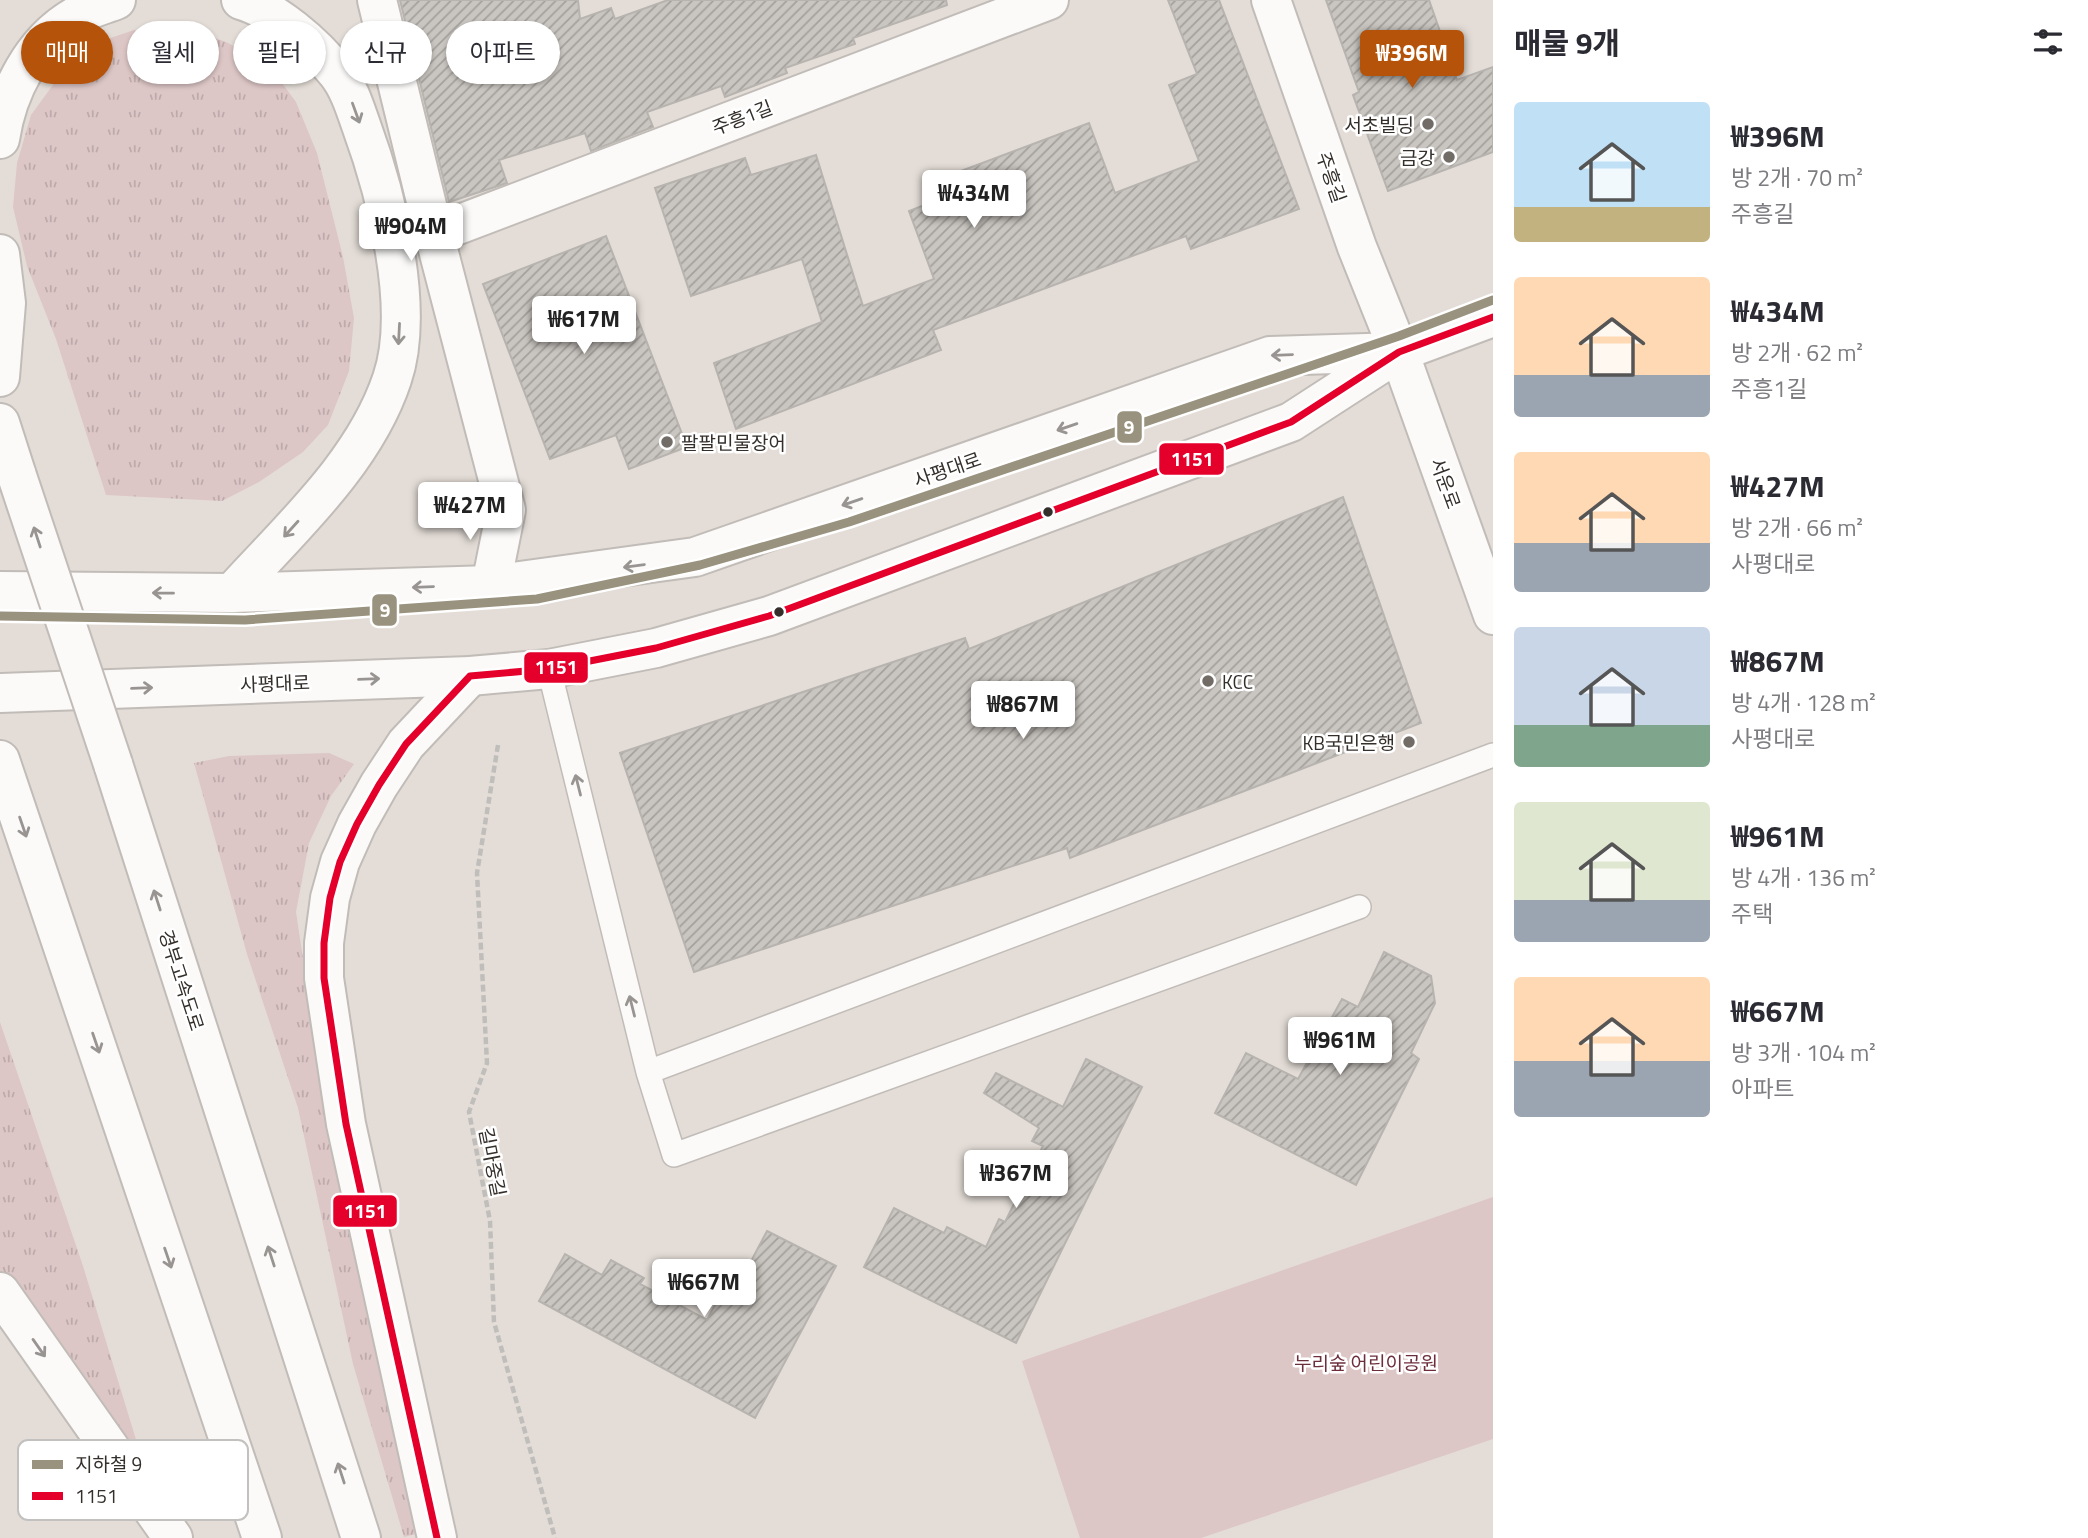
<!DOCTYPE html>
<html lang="ko">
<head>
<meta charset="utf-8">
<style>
	body { margin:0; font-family:"Titillium Web","Noto Sans KR",sans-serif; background:#f2f2f3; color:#2b2b33; height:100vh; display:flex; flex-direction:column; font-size:26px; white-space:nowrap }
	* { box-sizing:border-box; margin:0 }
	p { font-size:23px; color:#7c7c81 }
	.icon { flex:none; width:38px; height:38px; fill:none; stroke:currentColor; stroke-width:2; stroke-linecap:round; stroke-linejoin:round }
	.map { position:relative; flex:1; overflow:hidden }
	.details { display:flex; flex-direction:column; background:#fff; width:595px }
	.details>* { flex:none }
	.top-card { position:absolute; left:21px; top:21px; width:665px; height:63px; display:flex; gap:14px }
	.price { position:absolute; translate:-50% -60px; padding:0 16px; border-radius:7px; background:#fff; color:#222; font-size:23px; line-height:46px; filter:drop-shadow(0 2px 4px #0008) }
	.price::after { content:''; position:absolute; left:50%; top:42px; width:21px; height:16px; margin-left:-10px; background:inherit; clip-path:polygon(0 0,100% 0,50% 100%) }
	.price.on { background:#b45309; color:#fff }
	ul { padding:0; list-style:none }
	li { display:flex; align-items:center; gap:21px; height:175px; padding:0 21px }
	li span { display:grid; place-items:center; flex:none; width:196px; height:140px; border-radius:7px; color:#555 }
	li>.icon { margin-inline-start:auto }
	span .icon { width:84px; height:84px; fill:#fffc; stroke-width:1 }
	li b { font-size:30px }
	h2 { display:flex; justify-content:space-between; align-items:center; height:84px; padding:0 21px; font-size:30px }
	.tag { padding:0 24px; border-radius:32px; background:#fff; box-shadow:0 2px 5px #0004; font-size:24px; line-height:63px }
	.tag.on { background:#b45309; color:#fff }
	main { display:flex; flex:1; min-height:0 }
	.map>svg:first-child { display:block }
	.grass { fill:url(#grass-tufts) }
	.park { fill:#ddc6c6 }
	.building { fill:url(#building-hatch); stroke:#b7b3ae; stroke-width:2 }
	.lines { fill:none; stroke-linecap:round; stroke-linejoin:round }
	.service-casing { stroke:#c1bcb7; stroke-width:26 }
	.minor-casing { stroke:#c1bcb7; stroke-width:42 }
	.tertiary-casing { stroke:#c1bcb7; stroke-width:42 }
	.primary-casing { stroke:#c1bcb7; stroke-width:42 }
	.trunk-casing { stroke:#c1bcb7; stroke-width:42 }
	.path { stroke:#c0bebb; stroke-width:4.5; stroke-dasharray:7 3.5; stroke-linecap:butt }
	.service { stroke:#fbfaf9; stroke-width:23 }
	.minor { stroke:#fbfaf9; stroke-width:38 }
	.tertiary { stroke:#fbfaf9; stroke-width:38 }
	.primary { stroke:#fbfaf9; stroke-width:38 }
	.trunk { stroke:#fbfaf9; stroke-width:38 }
	.trunk-bridge-casing { stroke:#c1bcb7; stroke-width:42; stroke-linecap:butt }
	.trunk-bridge { stroke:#fbfaf9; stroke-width:38 }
	.bus-1-casing { stroke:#fff; stroke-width:12 }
	.bus-1 { stroke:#e4002b; stroke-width:7 }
	.metro-1-casing { stroke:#fff; stroke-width:14 }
	.metro-1 { stroke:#99927e; stroke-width:9 }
	.oneway { stroke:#989492 }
	.poi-dot { fill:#726c67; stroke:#fff; stroke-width:2.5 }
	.bus-dot { fill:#342f2b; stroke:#fff; stroke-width:2.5 }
	.labels { text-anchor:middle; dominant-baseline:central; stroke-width:5; stroke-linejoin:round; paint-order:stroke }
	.street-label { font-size:19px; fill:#342f2b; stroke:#fff }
	.poi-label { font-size:19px; fill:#342f2b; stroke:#fff; text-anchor:end }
	.park-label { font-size:19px; fill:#6d2e3c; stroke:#fff }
	.key { fill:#fff; stroke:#c2c1bf; stroke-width:2 }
	.key-label { font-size:19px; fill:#342f2b }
	.line-badge { stroke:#fff; stroke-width:2.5 }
	.badge-label { font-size:19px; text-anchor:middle; font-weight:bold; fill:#fff }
</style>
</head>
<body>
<main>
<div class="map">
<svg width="1493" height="1538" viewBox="0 0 1493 1538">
	<defs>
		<pattern id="grass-tufts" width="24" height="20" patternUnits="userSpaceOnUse" patternTransform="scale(1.75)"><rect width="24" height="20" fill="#ddc6c6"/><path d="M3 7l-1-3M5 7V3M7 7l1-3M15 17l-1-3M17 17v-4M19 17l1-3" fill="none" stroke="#beaaaa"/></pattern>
		<pattern id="building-hatch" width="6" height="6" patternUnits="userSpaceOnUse" patternTransform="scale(1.75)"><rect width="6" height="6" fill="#c9c5c0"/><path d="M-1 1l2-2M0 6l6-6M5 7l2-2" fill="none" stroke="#a4a09c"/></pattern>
	</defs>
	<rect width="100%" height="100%" fill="#e4ddd7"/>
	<path class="grass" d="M183 27 226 42 268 64 296 102 317 153 343 257 354 318 349 371 328 425 303 452 259 482 222 501 106 495 56 339 27 266 13 207 17 163 31 115 61 74 93 44 134 30Z
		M329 753 354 764 331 796 309 843 296 912 316 1045 420 1533 404 1537 353 1364 298 1108 247 954 194 763 229 756Z
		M0 1022 83 1266 152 1492 0 1277Z"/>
	<path class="park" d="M1493 1197V1439L1201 1538H1080L1022 1361Z"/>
	<path class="building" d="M400 0H578L580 19 611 8 615 19 668 0H946L947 5 853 38 855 44 785 68 787 73 725 97 721 86 647 112 653 127 591 151 585 133 499 160 507 183 449 202Z
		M1168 0H1219L1299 209 1191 249 1186 236 933 330 941 350 736 429 714 363 822 322 802 259 691 296 655 188 745 158 751 175 816 155 863 306 934 279 909 211 940 199 934 181 1089 123 1115 193 1199 161 1169 85 1197 74Z
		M1326 0H1429L1457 80 1493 67V152L1388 191 1353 95 1359 92Z
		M606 236 687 447 629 469 616 435 550 459 483 284Z
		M1343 497 1421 723 1070 858 1067 848 694 972 620 753 965 638 969 649Z
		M1384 952 1431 976 1435 1003 1411 1053 1419 1059 1356 1185 1215 1113 1246 1053 1298 1079 1342 999 1358 1007Z
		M1086 1059 1142 1087 1016 1343 864 1267 894 1208 944 1233 947 1227 986 1247 999 1219 1005 1222 1043 1146 1032 1141 1039 1128 984 1093 996 1073 1063 1107Z
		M767 1231 836 1266 755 1418 539 1301 565 1254 602 1275 611 1260 644 1278 640 1284 707 1320 738 1262 748 1267Z"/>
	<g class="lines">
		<defs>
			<path id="service" d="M549 669 648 1072
				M1359 907 674 1155 648 1072 1493 755"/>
			<path id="minor" d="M377 0 434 234 506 510 491 585
				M1271 0 1357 247 1399 352
				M434 234 1049 0"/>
			<path id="tertiary" d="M1399 352 1493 615"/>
			<path id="primary" d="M0 591 232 593 491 585 695 557 1270 356 1399 352
				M0 693 470 676 549 669 656 648 769 616 1291 422 1399 352 1493 317"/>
			<path id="trunk" d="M0 139C7 92 32 41 76 16 88 9 103 5 116 0
				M0 254 6 303 0 377
				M0 423 17 476
				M232 593C290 529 364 463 392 379 416 309 386 193 361 125 355 108 349 88 337 73 315 45 275 10 241 0
				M0 760 262 1538
				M113 764 361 1538
				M0 1292 173 1538
				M437 1538 346 1124 324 978V943L330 898 340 862 357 824 379 785 406 744 470 676"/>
		</defs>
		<use href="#service" class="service-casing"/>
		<use href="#minor" class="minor-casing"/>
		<use href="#tertiary" class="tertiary-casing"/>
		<use href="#primary" class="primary-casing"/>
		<use href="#trunk" class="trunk-casing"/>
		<path class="path" d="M498 745 477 873 487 1063 469 1112 490 1221 494 1322 555 1538"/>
		<use href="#service" class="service"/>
		<use href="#minor" class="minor"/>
		<use href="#tertiary" class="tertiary"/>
		<use href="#primary" class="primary"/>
		<use href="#trunk" class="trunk"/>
		<defs>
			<path id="trunk-bridge" d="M17 476 113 764"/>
		</defs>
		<use href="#trunk-bridge" class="trunk-bridge-casing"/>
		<use href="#trunk-bridge" class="trunk-bridge"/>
		<defs>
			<path id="bus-1" d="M437 1538 346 1124 324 978V943L330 898 340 862 357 824 379 785 406 744 470 676 549 669 656 648 769 616 1291 422 1399 352 1493 317"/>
		</defs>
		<use href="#bus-1" class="bus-1-casing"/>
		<use href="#bus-1" class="bus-1"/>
		<defs>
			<path id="metro-1" d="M0 616 245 620 537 599 700 565 849 522 1399 336 1493 300"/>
		</defs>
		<use href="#metro-1" class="metro-1-casing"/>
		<use href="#metro-1" class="metro-1"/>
	</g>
	<defs><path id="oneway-shaft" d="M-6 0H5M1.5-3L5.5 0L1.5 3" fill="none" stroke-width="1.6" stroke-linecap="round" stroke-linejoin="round" transform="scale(1.75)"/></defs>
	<g class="oneway">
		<use href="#oneway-shaft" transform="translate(356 113) rotate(70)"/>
		<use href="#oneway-shaft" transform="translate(399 334) rotate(93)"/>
		<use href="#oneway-shaft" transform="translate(1282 355) rotate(178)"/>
		<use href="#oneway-shaft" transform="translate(1067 427) rotate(161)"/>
		<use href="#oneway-shaft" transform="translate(852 502) rotate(161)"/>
		<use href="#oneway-shaft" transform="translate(291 529) rotate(132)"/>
		<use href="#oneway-shaft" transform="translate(37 537) rotate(-108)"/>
		<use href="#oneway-shaft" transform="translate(634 566) rotate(172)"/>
		<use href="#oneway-shaft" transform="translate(423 587) rotate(178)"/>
		<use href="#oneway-shaft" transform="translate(163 593) rotate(-179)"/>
		<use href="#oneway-shaft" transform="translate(369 679) rotate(-2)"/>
		<use href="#oneway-shaft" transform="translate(142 688) rotate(-2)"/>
		<use href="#oneway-shaft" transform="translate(578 785) rotate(-104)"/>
		<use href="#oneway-shaft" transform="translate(23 827) rotate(71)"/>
		<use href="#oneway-shaft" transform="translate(157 900) rotate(-108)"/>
		<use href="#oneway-shaft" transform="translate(632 1006) rotate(-104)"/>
		<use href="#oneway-shaft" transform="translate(96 1043) rotate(71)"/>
		<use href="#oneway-shaft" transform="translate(271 1256) rotate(-108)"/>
		<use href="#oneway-shaft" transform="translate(168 1258) rotate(71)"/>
		<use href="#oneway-shaft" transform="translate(39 1348) rotate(55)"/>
		<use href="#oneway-shaft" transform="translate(341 1473) rotate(-108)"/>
	</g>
	<g class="poi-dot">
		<circle cx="1428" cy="124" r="7"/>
		<circle cx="1449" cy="157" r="7"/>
		<circle cx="667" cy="442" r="7"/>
		<circle cx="1208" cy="681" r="7"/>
		<circle cx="1409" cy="742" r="7"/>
	</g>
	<g class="bus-dot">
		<circle cx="1048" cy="512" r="6"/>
		<circle cx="779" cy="612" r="6"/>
	</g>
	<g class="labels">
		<g class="street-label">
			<text transform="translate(742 117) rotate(-21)">주흥1길</text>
			<text transform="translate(1332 177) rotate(71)">주흥길</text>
			<text transform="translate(947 469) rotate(-19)">사평대로</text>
			<text transform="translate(1446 483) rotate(70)">서운로</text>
			<text transform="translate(275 683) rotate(-2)">사평대로</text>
			<text transform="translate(182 980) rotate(72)">경부고속도로</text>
			<text transform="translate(493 1162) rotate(79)">길마중길</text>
		</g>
		<g class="poi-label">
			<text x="1414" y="124">서초빌딩</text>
			<text x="1435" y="157">금강</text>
			<text x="681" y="442" text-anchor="start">팔팔민물장어</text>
			<text x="1222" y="681" text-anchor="start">KCC</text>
			<text x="1395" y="742">KB국민은행</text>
		</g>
		<g class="park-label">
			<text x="1366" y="1362">누리숲 어린이공원</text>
		</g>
	</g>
	<rect x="18" y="1440" width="230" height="80" rx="10" class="key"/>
	<rect x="32" y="1460" width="31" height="9" fill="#99927e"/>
	<rect x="32" y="1492" width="31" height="8" fill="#e4002b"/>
	<g class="key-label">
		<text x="75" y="1471">지하철 9</text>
		<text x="75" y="1503">1151</text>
	</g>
	<g class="line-badge">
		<rect x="1116" y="410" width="27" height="34" rx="7" fill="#99927e"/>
		<rect x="1158" y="442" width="67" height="34" rx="7" fill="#e4002b"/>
		<rect x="371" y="593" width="27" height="34" rx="7" fill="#99927e"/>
		<rect x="523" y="651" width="66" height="33" rx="7" fill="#e4002b"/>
		<rect x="332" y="1194" width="66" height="34" rx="7" fill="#e4002b"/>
	</g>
	<g class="badge-label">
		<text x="1129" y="434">9</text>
		<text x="1192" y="466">1151</text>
		<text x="385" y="617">9</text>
		<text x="556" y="674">1151</text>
		<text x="365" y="1218">1151</text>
	</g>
</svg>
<b class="price on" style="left:1412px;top:90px">₩396M</b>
<b class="price" style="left:974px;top:230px">₩434M</b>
<b class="price" style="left:411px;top:263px">₩904M</b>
<b class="price" style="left:584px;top:356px">₩617M</b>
<b class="price" style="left:470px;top:542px">₩427M</b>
<b class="price" style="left:1023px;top:741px">₩867M</b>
<b class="price" style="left:1340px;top:1077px">₩961M</b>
<b class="price" style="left:1016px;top:1210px">₩367M</b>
<b class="price" style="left:704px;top:1319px">₩667M</b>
<div class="top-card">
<a class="tag on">매매</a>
<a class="tag">월세</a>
<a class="tag">필터</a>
<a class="tag">신규</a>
<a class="tag">아파트</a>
</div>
</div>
<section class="details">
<h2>매물 9개<svg class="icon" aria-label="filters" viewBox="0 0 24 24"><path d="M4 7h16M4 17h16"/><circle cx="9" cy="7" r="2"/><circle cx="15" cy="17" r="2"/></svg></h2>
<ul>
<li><span style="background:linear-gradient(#bfe0f5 75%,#c2b280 0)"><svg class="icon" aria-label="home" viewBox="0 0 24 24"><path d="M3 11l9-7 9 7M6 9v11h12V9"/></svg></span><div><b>₩396M</b><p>방 2개 · 70 m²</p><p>주흥길</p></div></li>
<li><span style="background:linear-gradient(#ffd9b3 70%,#9aa5b1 0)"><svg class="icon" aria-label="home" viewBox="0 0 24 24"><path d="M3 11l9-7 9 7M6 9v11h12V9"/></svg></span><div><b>₩434M</b><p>방 2개 · 62 m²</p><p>주흥1길</p></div></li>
<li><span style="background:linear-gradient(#ffd9b3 65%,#9aa5b1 0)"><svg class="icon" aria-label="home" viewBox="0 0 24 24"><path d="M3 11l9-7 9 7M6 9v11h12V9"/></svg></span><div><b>₩427M</b><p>방 2개 · 66 m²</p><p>사평대로</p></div></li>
<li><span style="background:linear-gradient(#c9d6e8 70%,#7fa58c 0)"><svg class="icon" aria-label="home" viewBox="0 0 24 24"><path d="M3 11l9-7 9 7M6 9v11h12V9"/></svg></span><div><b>₩867M</b><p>방 4개 · 128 m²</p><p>사평대로</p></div></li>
<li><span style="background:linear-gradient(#dfe7d0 70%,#9aa5b1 0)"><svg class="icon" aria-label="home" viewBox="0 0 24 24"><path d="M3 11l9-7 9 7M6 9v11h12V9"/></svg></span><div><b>₩961M</b><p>방 4개 · 136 m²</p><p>주택</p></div></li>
<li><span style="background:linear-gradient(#ffd9b3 60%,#9aa5b1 0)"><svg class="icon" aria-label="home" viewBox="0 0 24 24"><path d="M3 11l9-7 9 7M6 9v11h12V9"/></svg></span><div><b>₩667M</b><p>방 3개 · 104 m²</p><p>아파트</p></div></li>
</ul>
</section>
</main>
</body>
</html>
